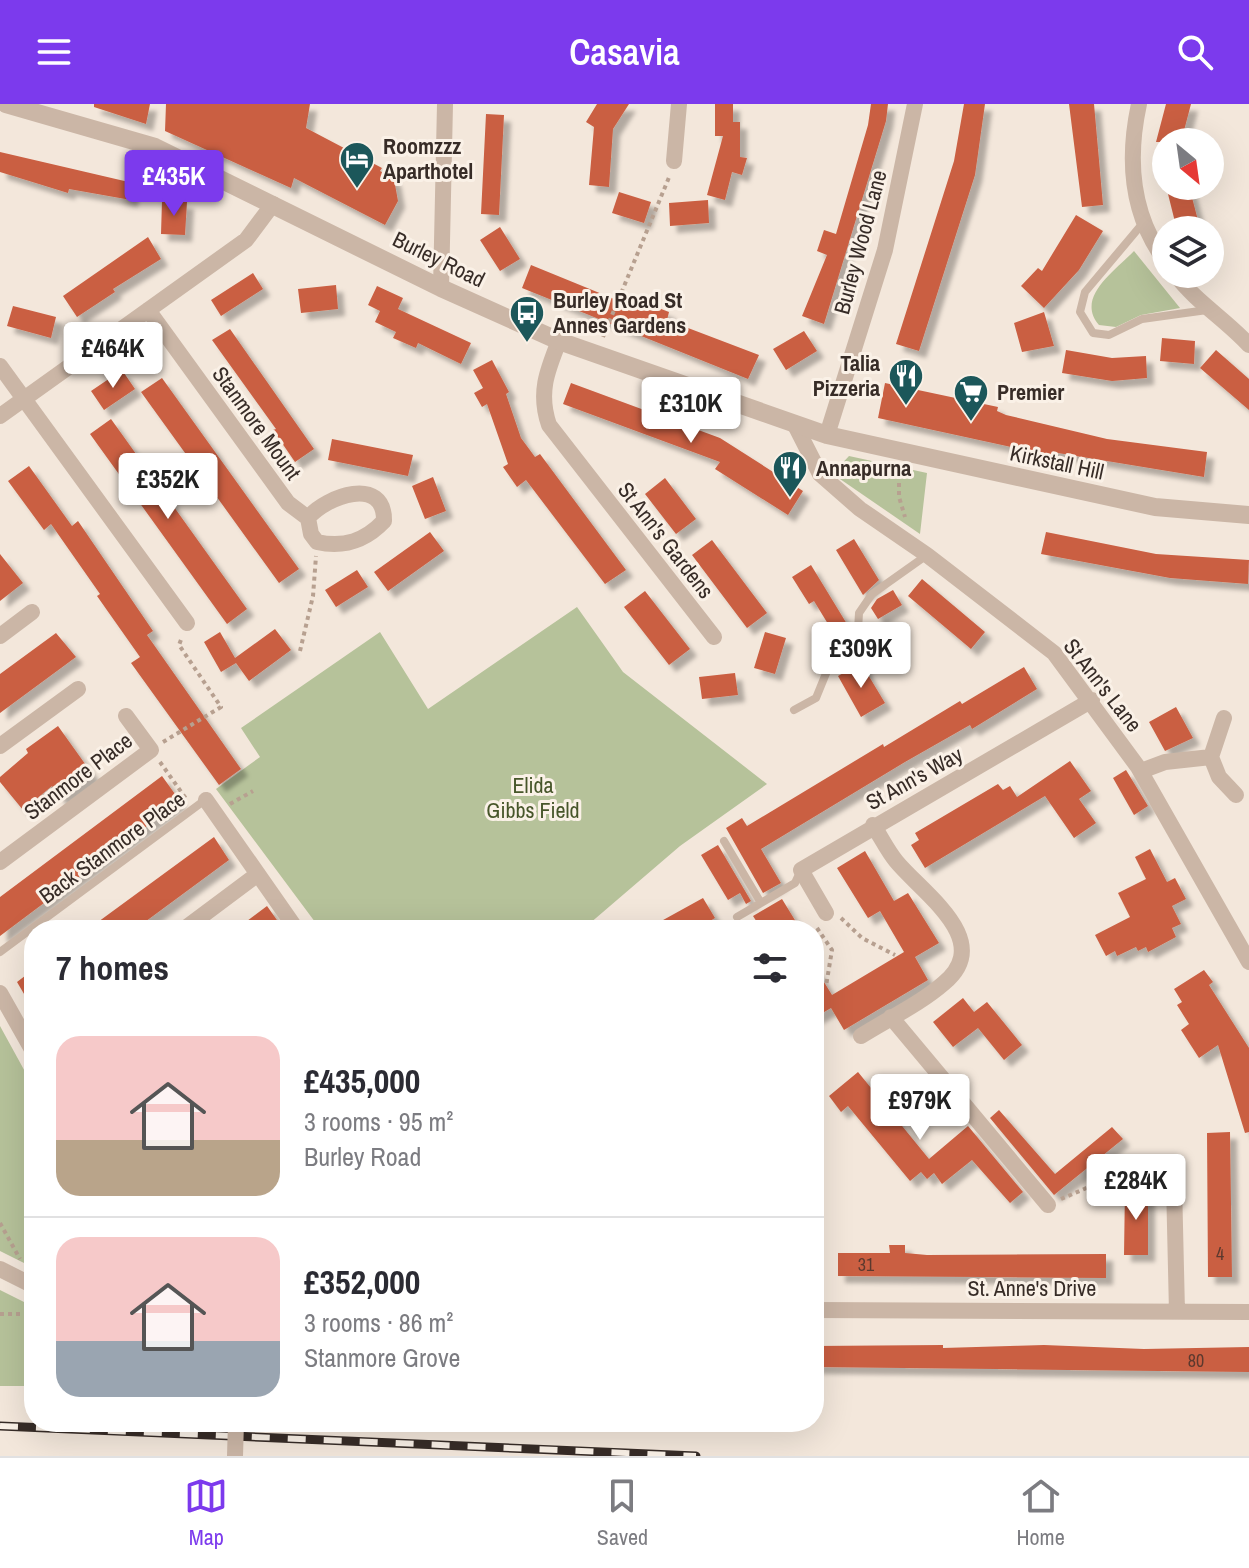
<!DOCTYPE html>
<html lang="en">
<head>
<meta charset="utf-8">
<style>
	body { margin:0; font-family:"Archivo Narrow",sans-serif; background:#f2f2f3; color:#2b2b33; height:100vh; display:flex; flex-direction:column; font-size:30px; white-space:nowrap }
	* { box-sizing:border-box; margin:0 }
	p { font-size:26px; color:#7c7c81 }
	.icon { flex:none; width:44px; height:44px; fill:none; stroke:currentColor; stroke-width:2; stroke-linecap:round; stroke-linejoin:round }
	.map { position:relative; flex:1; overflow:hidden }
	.sheet { position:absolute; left:24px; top:816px; width:800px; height:512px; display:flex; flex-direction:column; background:#fff; border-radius:32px; box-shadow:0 8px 32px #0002 }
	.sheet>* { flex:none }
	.needle { width:52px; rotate:151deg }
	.fabs { position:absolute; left:1152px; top:24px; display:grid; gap:16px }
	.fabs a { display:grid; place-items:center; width:72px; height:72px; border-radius:50%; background:#fff; box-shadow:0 8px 32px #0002; font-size:40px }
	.price { position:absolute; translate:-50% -68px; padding:0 18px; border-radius:8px; background:#fff; color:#222; font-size:26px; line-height:52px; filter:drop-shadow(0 2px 4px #0008) }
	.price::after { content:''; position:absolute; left:50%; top:48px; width:24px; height:18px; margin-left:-12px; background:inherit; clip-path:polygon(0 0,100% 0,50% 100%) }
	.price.on { background:#7c3aed; color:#fff }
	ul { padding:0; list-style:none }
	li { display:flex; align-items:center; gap:24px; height:200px; padding:0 32px }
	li+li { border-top:2px solid #e1e1e2 }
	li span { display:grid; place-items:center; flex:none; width:224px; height:160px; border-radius:24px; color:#555 }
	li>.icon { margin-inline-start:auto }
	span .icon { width:96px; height:96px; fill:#fffc; stroke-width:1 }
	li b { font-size:34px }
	h2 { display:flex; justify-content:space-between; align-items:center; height:96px; padding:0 32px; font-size:34px }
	header { display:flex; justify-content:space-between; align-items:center; height:104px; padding:0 32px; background:#7c3aed; color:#fff; font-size:36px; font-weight:600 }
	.tabs { display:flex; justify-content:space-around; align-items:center; height:112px; border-top:2px solid #e1e1e2; background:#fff; font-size:22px; color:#7c7c81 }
	.tabs a { display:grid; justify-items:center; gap:4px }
	.tabs .on { color:#7c3aed }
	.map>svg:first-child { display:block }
	.green { fill:#b6c29a }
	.building { fill:#ca5f42; filter:url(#shadow) }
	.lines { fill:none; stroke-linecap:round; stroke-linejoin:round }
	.path { stroke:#b7a090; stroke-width:4; stroke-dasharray:4 4; stroke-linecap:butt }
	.service { stroke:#cbb6a6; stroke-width:8 }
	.minor { stroke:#cbb6a6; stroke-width:16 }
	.tertiary { stroke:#cbb6a6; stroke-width:18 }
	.rail-casing { stroke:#372c27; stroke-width:9 }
	.rail { stroke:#faf1e7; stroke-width:6; stroke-dasharray:18; stroke-linecap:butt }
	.minor-bridge { stroke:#cbb6a6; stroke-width:16 }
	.labels { text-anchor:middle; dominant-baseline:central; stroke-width:6; stroke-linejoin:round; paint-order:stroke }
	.number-label { font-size:18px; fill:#5c392e }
	.poi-label { font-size:22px; font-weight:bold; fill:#372c27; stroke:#faf1e7; text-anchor:start }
	.street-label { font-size:22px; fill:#372c27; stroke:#faf1e7 }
	.park-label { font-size:22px; fill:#47562a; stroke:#faf1e7 }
</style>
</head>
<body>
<header><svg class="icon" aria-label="menu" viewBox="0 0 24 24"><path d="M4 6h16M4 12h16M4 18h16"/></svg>Casavia<svg class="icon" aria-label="search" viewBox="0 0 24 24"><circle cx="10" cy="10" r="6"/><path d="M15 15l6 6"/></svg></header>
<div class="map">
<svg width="1249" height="1352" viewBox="0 0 1249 1352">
	<defs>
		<filter id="shadow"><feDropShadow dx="7" dy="7" stdDeviation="2" flood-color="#0004"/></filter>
	</defs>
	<rect width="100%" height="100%" fill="#f3e7db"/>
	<path class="green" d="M1134 147 1180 204 1141 211 1116 223 1099 221C1075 193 1115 167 1134 147Z
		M849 352 927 369 920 430 840 375 835 367Z
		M577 503 623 568 767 680 680 742 582 826H321L216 685 260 653 241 624 380 528 428 605Z
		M0 922 34 984V1164L0 1147Z
		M0 1186 34 1203V1282H0Z"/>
	<path class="building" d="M94 0H150L146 20 94 3Z
		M166 0H310L306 24 382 64 380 67 394 75 398 97 385 121 294 74 291 84 165 27Z
		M597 0H629L613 25 609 83 589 81 594 23 586 18Z
		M715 0H733V18H740V53L747 54 742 71 732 68 725 96 707 91 723 32H715Z
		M871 0H888L886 17 824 220 802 212 827 151 817 147 824 126 836 130 868 21Z
		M964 0H985L975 71 919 247 896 240 954 57Z
		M1069 0H1094L1103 101 1082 103Z
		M1166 0H1191L1181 38H1156Z
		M486 10 504 11 499 111 481 110Z
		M0 48 133 79 131 96 69 85 68 89 0 68Z
		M1166 82H1189L1200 124 1177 126Z
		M619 88 651 98 644 119 612 109Z
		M708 96 709 119 670 122 669 99Z
		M162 97 187 98 185 131 161 130Z
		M1076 111 1103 127 1079 166 1044 204 1021 182 1038 164 1042 167Z
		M500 123 520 155 500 167 480 136Z
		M148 133 161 155 113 185 115 188 77 213 63 192Z
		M531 161 624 199 627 192 669 208 667 216 759 251 748 275 522 184Z
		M253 169 263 185 221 212 211 196Z
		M336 181 338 205 301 209 298 185Z
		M377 182 403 194 398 205 471 239 461 260 418 239 416 244 393 234 396 228 375 218 380 207 368 201Z
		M13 202 56 213 51 234 7 222Z
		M1044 208 1054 242 1022 248 1014 219Z
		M230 225 314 345 295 358 273 326 276 325 212 236Z
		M804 227 817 247 786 266 773 245Z
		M1162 234 1195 237 1194 260 1160 257Z
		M1066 246 1112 254 1146 252 1147 274 1112 277 1062 269Z
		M1216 246 1249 275V306L1200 264Z
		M492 256 509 288 506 290 521 334 535 353 540 350 626 466 605 480 526 376 517 383 503 363 508 360 487 300 482 303 474 289 483 284 473 266Z
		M122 266 135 285 104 306 91 287Z
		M162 274 299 465 279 479 141 288Z
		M571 279 720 334 803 387 788 411 715 365 720 358 563 300Z
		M885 279 998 303 997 307 1006 311 1107 335 1207 348 1204 373 1052 348V352L878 314Z
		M111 315 247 505 227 520 90 330Z
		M332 335 413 351 408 372 328 356Z
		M29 362 72 422 78 417 153 527 147 531 241 665 219 681 131 559 140 553 97 492 100 490 51 420 44 426 8 377Z
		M433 373 446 407 425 415 412 382Z
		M665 374 696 415 676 430 645 390Z
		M430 428 444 447 388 487 374 468Z
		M1046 428 1156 450 1249 456 1248 480 1170 474 1041 450Z
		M854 435 879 476 863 491 836 446Z
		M712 436 767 509 747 524 692 451Z
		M0 450 23 479 0 497Z
		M811 461 850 525 836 533 814 497 809 500 792 473Z
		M357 466 368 483 336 503 325 486Z
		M922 475 985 528 971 545 908 492Z
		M893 486 902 501 878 515 871 504 877 495Z
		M645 487 690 545 669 561 624 503Z
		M275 525 291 546 249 577 236 559 221 568 204 538 220 528 235 554Z
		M765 528 786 534 775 570 754 564Z
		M56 529 76 553 0 609V570Z
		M861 559 885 599 861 613 838 572Z
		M1024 563 1037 585 972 625 970 621 905 658 761 745 781 779 763 789 726 724 742 714 747 722 883 640 884 643 960 597 962 600Z
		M735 569 738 591 702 595 699 573Z
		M1176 603 1193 634 1165 647 1149 618Z
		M58 622 93 671 60 695 52 682 23 706 0 678V673L28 649 26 645Z
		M1070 657 1091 687 1079 695 1096 719 1074 734 1045 692 925 764 911 741 919 736 915 729 998 680 1003 686 1010 682 1017 693Z
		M1126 666 1148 702 1134 711 1113 674Z
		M162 672 180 697 0 832V793Z
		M214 733 229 756 134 826H87Z
		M718 741 751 797 746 800 740 789 728 796 701 751Z
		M1150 745 1167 778 1175 774 1186 795 1172 802 1181 820 1172 824 1176 833 1148 848 1146 843 1138 847 1136 843 1117 852 1115 847 1106 852 1095 831 1130 813 1118 789 1146 775 1135 753Z
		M865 747 894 797 908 789 939 839 915 853 928 876 844 926 831 904 814 914V862L832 891 904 848 880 807 868 814 837 764Z
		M703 794 715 814 695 826H645Z
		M782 795 801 826H762L753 812Z
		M267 802 284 826H235Z
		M34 865V907L17 878Z
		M1204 866 1213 878 1209 881 1249 944V1028L1245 1029 1218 941 1199 954 1181 926 1189 920 1177 901 1182 898 1174 885Z
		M963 894 974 908 987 898 1022 941 1004 956 978 924 953 943 933 918Z
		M858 968 929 1055 968 1022 1023 1088 1010 1099 972 1056 942 1080 934 1069 927 1075 921 1068 910 1077 848 1002 841 1008 829 992Z
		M999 1006 1055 1070 1112 1023 1123 1035 1054 1091 990 1014Z
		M1230 1028 1232 1173H1208L1207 1029Z
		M1125 1084H1148V1151H1124Z
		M889 1141H905V1149L927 1151 1106 1150V1174L838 1172V1149H890Z
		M943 1241V1244L1044 1241 1144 1245 1249 1243V1268L814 1263V1242Z"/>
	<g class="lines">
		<path class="path" d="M603 233 670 71
			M899 363V393L905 413
			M300 547 313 492 316 452
			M163 638 221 603 179 541 182 533
			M160 658 187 696
			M230 700 253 687
			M841 814 862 834 895 851
			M817 824 832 846 826 882
			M1061 1095 1112 1073 1148 1072
			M0 1119 20 1155
			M0 1210H34"/>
		<path class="service" d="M1143 119 1085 188 1080 208 1093 229 1109 231 1142 215 1207 206
			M794 606 816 594 827 567 858 526 859 509 872 490 927 451
			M724 737 761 799 795 779 801 766
			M737 813 761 799
			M0 848 205 696"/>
		<path class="minor" d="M1139 0C1127 55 1131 111 1166 158
			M674 57 679 0
			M1175 170C1196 198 1225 215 1249 241
			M441 184 445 0
			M148 206 288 399 308 414 311 430 317 438C344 444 365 437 384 417 385 371 326 392 308 414
			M559 237C547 267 538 289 549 321L714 533
			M0 262 187 519
			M0 312 246 136 273 100
			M794 319 820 370 860 405 927 451 1054 549 1138 663 1249 858
			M827 331 885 146 915 0
			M0 532 32 508
			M1224 614 1211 653 1219 673 1236 691
			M0 642 78 585
			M1141 667 1165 658 1211 653
			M206 696 297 826
			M0 758 151 646 126 612
			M826 809 801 766 1092 596
			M183 826 258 770
			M0 889 34 949
			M891 913 1048 1101
			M861 932C888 915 920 900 944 879 995 836 923 790 896 757 887 746 881 733 873 721
			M1161 1066 1173 1073 1174 1079 1177 1208
			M0 1165 34 1182
			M814 1206 1249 1208"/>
		<path class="tertiary" d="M6 0 155 43 441 184 559 237 827 331 1155 403 1249 411"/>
		<defs>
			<path id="rail" d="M0 1322 696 1352"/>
		</defs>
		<use href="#rail" class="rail-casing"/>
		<use href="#rail" class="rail"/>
		<path class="minor-bridge" d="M235 1352 236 1318"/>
	</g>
	<defs>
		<symbol id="hotel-pin" viewBox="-11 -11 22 30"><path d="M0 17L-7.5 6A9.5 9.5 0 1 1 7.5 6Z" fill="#1c575a" stroke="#faf1e7"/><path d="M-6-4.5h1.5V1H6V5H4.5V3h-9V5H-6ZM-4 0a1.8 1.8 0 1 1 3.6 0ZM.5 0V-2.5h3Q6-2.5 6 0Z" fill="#fff"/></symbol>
		<symbol id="bus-pin" viewBox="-11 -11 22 30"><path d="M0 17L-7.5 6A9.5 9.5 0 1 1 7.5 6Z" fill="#1c575a" stroke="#faf1e7"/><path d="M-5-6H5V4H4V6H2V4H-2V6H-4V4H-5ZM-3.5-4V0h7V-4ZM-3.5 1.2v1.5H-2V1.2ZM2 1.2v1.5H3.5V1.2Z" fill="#fff"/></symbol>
		<symbol id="restaurant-pin" viewBox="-11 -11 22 30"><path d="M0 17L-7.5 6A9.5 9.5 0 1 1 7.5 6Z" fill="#1c575a" stroke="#faf1e7"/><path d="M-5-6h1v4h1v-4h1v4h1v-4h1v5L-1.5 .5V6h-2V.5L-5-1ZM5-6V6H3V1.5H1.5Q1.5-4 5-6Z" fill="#fff"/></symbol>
		<symbol id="supermarket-pin" viewBox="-11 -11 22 30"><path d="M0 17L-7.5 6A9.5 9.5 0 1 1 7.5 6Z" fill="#1c575a" stroke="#faf1e7"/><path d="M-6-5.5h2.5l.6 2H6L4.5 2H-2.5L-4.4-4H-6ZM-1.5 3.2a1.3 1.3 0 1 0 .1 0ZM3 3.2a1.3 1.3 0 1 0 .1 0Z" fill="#fff"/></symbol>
	</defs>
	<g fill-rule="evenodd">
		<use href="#hotel-pin" x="337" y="35" width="40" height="54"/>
		<use href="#bus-pin" x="507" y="189" width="40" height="54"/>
		<use href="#restaurant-pin" x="886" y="252" width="40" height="54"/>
		<use href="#supermarket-pin" x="951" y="268" width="40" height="54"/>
		<use href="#restaurant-pin" x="770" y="344" width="40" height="54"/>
	</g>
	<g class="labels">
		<g class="number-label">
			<text x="1220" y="1149">4</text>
			<text x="866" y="1160">31</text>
			<text x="1196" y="1256">80</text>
		</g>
		<g class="poi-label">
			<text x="383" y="42">Roomzzz<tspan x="383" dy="25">Aparthotel</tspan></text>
			<text x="553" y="196">Burley Road St<tspan x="553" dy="25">Annes Gardens</tspan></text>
			<text x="880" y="259" text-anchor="end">Talia<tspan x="880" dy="25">Pizzeria</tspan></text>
			<text x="997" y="288">Premier</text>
			<text x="816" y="364">Annapurna</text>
		</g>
		<g class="street-label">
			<text transform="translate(860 138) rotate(-75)">Burley Wood Lane</text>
			<text transform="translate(439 155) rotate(26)">Burley Road</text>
			<text transform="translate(257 319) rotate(54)">Stanmore Mount</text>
			<text transform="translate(1057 358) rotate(12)">Kirkstall Hill</text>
			<text transform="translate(666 436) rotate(52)">St Ann's Gardens</text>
			<text transform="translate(1103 581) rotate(52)">St Ann's Lane</text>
			<text transform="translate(78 672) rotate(-37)">Stanmore Place</text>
			<text transform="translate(914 674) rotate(-29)">St Ann's Way</text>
			<text transform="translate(112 743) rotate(-36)">Back Stanmore Place</text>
			<text x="1032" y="1184">St. Anne's Drive</text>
		</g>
		<g class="park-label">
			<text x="533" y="681">Elida<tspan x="533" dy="25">Gibbs Field</tspan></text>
		</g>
	</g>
</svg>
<div class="fabs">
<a><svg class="needle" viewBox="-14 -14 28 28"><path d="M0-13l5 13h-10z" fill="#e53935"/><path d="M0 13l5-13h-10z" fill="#7c7c81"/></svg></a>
<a><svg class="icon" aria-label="layers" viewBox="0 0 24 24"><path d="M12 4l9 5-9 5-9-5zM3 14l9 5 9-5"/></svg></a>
</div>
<b class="price on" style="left:174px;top:114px">£435K</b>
<b class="price" style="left:113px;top:286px">£464K</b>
<b class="price" style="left:691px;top:341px">£310K</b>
<b class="price" style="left:168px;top:417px">£352K</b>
<b class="price" style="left:861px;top:586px">£309K</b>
<b class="price" style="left:920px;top:1038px">£979K</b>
<b class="price" style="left:1136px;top:1118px">£284K</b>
<section class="sheet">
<h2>7 homes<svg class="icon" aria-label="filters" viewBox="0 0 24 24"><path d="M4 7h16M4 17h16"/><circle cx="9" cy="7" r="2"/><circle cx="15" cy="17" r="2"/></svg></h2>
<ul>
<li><span style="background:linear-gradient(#f6c9c9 65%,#b9a48a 0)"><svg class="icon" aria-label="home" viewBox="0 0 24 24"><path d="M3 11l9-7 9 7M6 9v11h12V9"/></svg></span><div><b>£435,000</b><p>3 rooms · 95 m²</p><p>Burley Road</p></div></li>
<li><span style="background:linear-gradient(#f6c9c9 65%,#9aa5b1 0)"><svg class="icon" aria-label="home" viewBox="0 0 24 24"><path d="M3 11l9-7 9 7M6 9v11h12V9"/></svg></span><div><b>£352,000</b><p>3 rooms · 86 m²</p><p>Stanmore Grove</p></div></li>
</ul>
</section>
</div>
<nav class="tabs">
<a class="on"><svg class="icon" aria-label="map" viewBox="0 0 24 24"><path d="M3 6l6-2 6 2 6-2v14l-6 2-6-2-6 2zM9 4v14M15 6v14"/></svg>Map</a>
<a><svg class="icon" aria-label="saved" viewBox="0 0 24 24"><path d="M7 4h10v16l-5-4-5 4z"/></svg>Saved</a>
<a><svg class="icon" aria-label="home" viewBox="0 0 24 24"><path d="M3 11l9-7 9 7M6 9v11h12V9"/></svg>Home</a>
</nav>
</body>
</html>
